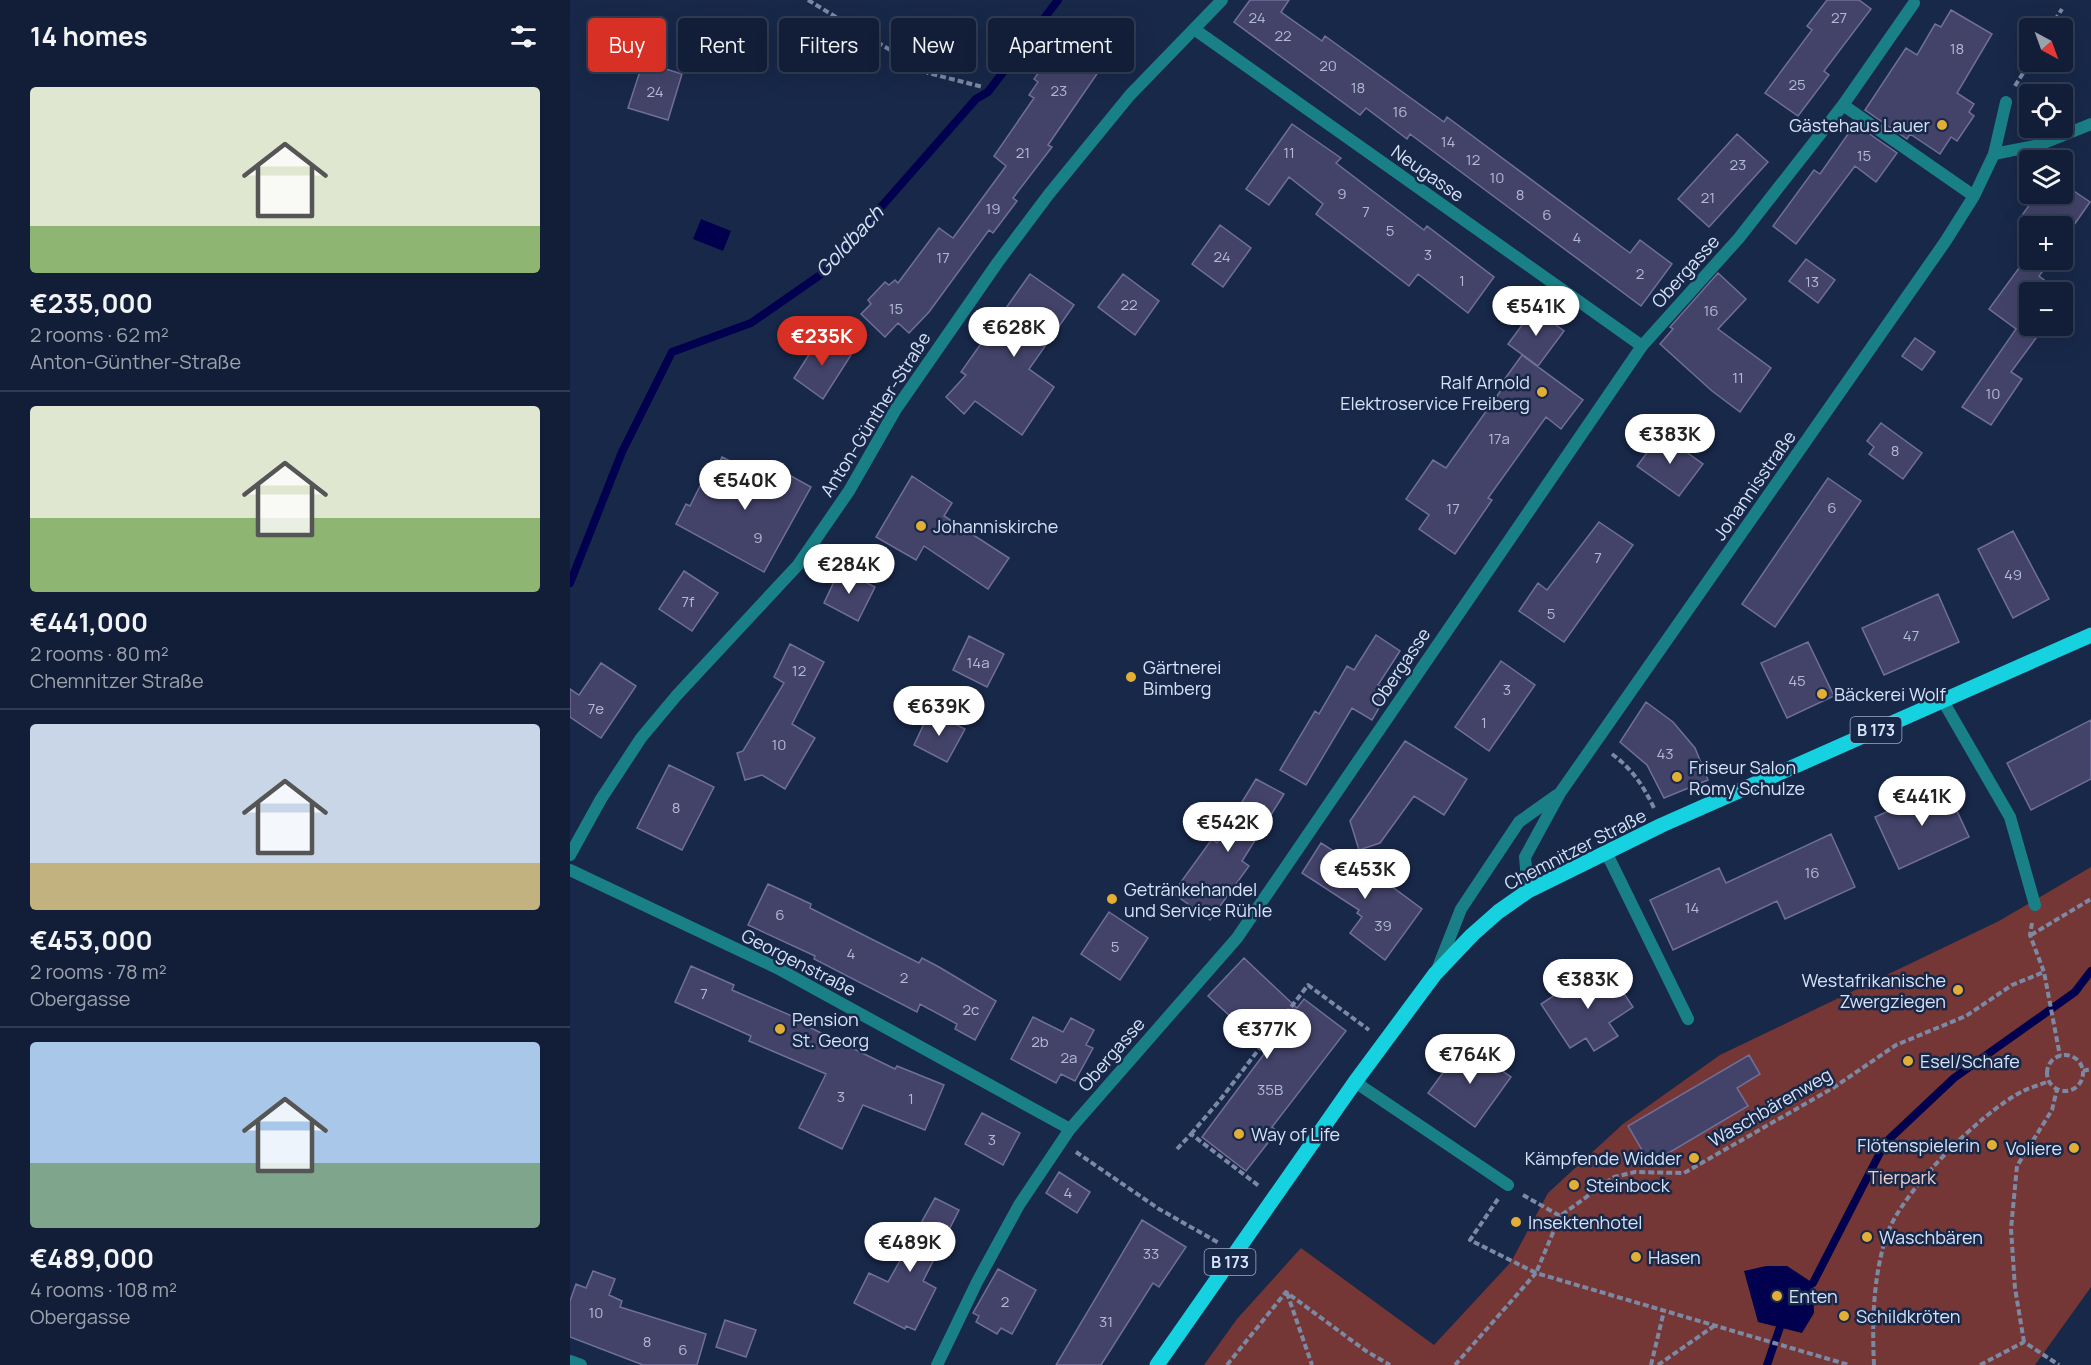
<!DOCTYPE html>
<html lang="en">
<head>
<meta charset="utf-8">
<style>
	body { margin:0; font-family:Manrope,sans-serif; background:#1f2b42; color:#f1f3f6; height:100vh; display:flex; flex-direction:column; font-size:22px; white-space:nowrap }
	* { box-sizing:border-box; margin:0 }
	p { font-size:20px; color:#9ca2ad }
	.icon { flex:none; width:33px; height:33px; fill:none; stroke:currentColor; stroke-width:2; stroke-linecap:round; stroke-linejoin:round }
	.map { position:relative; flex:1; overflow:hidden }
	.panel { display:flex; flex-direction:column; background:#121e37; width:570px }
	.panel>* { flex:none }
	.guide { position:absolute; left:18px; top:18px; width:570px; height:54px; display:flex; gap:12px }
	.needle { width:39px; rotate:139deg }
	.fabs { position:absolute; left:1449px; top:18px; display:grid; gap:12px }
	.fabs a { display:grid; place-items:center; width:54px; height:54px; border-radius:6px; background:#121e37; box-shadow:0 6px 24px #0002,0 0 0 2px #313c52; font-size:30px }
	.price { position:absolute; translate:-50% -51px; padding:0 14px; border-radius:21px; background:#fff; color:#222; font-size:20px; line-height:39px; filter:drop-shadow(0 2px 3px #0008) }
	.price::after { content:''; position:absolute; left:50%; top:36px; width:18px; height:14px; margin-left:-9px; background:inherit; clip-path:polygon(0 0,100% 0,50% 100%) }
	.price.on { background:#d93025; color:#fff }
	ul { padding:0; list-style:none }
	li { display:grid; align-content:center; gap:12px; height:318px; padding:0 30px }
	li+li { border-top:2px solid #313c52 }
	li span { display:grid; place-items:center; height:186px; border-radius:6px; color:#555 }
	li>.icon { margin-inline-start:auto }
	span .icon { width:108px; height:108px; fill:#fffc; stroke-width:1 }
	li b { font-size:26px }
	h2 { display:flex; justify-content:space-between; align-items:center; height:72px; padding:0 30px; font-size:26px }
	.tag { padding:0 21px; border-radius:6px; background:#121e37; box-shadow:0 6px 24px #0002,0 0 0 2px #313c52; font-size:21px; line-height:54px }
	.tag.on { background:#d93025; color:#fff }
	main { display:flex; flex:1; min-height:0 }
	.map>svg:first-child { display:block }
	.green { fill:#753735 }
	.water { fill:#00004e }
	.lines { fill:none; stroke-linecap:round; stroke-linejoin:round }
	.stream { stroke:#00004e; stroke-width:8 }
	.building { fill:#43436a; stroke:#6f6f9a; stroke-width:1.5 }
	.path { stroke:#7c89a5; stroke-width:4; stroke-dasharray:6 3; stroke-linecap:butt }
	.service { stroke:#1a8088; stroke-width:12 }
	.minor { stroke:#1a8088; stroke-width:12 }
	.primary { stroke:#16d1df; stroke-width:15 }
	.poi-dot { fill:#e3ae35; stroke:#182849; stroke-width:2 }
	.labels { text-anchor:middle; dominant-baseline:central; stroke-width:5; stroke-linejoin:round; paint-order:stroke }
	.number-label { font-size:15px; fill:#b1bad4 }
	.shield { fill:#182849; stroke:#9daac4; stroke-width:1.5 }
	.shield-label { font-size:16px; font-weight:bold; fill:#d6e2f8 }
	.poi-label { font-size:18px; fill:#d6e2f8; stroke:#182849; text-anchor:start }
	.street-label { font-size:18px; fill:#d6e2f8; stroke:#182849 }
	.park-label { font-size:18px; fill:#eccfcd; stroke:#182849 }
	.water-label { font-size:20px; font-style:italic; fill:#d7e3f9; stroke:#182849 }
</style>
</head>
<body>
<main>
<section class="panel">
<h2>14 homes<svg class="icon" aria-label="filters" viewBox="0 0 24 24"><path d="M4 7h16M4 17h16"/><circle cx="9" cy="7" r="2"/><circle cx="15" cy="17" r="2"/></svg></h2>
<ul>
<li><span style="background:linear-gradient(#dfe7d0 75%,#8fb573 0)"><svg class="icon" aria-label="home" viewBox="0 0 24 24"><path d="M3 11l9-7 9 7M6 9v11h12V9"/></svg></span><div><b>€235,000</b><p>2 rooms · 62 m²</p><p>Anton-Günther-Straße</p></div></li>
<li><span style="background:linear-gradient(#dfe7d0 60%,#8fb573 0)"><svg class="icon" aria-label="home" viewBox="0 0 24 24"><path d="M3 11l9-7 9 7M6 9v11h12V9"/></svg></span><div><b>€441,000</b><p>2 rooms · 80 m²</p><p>Chemnitzer Straße</p></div></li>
<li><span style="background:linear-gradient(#c9d6e8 75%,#c2b280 0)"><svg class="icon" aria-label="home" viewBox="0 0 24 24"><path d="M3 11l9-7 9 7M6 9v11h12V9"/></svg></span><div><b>€453,000</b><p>2 rooms · 78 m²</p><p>Obergasse</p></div></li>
<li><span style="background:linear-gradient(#a9c7e8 65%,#7fa58c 0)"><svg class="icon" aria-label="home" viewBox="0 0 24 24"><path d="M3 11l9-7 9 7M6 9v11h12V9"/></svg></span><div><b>€489,000</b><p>4 rooms · 108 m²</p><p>Obergasse</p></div></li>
</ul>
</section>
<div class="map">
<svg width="1521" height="1365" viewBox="0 0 1521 1365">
	<rect width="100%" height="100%" fill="#182849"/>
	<path class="green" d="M1521 867V1287L1465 1365H634L667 1319 731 1248 864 1345 941 1262 978 1193 1053 1124 1150 1055 1429 921Z"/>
	<path class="water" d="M131 219 161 231 153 251 123 239Z
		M1196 1266H1217L1243 1283 1244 1313 1232 1333 1188 1322 1174 1271Z"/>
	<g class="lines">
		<path class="stream" d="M0 583 52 452 102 352 181 323 253 273 406 99 418 92 488 0
			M1243 1283 1315 1143 1384 1078 1505 992 1521 971
			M1197 1365 1210 1327"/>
	</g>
	<path class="building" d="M680 0H719L711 12 752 41 755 36 874 122 877 117 1060 253 1070 240 1102 264 1071 306 840 134 837 139 796 108 790 115 664 22Z
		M1257 0H1289L1301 9 1254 71 1259 75 1228 116 1195 93 1242 30 1237 26Z
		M1381 10 1422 34 1387 93 1404 104 1399 112 1404 116 1387 141 1381 137 1370 154 1340 134 1337 139 1295 110 1336 48 1347 55 1365 24 1371 27Z
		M507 17 540 39 542 52 478 145 482 147 443 198 447 201 423 233 419 230 359 312 339 333 328 323 315 337 291 314 301 304 298 300 315 282 319 285 325 280 328 283 369 228 383 238 436 166 424 156 464 98 459 95 468 82 464 79Z
		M73 62 112 74 98 120 58 108Z
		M722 124 771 158 766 163 796 186 854 230 857 226 924 277 898 313 848 274 839 286 746 214 753 204 719 177 699 205 676 189Z
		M1285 124 1327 153 1306 182 1285 166 1226 244 1203 226 1244 170 1250 174Z
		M1167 134 1198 162 1139 227 1108 199Z
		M1492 183 1520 202 1492 242V226H1460V229L1448 221 1467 194H1492Z
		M650 225 681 248 653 287 622 264Z
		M1460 253V260H1481L1469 276 1485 288 1481 292H1460L1457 326H1475L1441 372 1452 379 1421 425 1392 407 1446 329 1419 309Z
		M1236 259 1265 280 1248 303 1219 281Z
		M1148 273 1176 299 1148 329 1201 368 1170 412 1142 391 1090 344 1103 329 1100 327Z
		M460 274 504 305 459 369 484 387 452 435 405 401 394 414 376 397 396 375 391 372Z
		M553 274 589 301 565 335 528 307Z
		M964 309 994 331 968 366 938 344Z
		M251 336 281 355 253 399 224 378Z
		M1345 338 1365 352 1352 370 1332 356Z
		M952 355 1013 400 991 429 976 417 918 498 922 500 885 554 849 529 859 515 836 499 863 460 876 468 934 386 931 384Z
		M1311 423 1352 453 1333 479 1299 454 1304 447 1297 441Z
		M1091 434 1133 464 1109 496 1067 466Z
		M152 457 182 472 184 468 191 472 196 462 241 487 194 572 106 524 116 504 120 506 136 474 142 477Z
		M342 476 382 503 374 516 439 558 418 589 354 546 346 560 306 537Z
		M1258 478 1291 501 1205 627 1172 604Z
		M1029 522 1063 545 994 642 949 611 968 583 977 590Z
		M1443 531 1479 599 1443 618 1408 549Z
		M270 569 305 587 288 621 254 603Z
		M114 571 148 593 122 631 89 609Z
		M1368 594 1389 642 1314 675 1292 628Z
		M806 635 830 651 808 685 819 691 802 720 782 708 736 785 710 770 745 711 749 714 777 666 784 670Z
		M399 636 434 654 417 687 383 670Z
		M1238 642 1264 696 1217 718 1191 663Z
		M220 644 254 662 222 724 245 738 215 789 192 775 175 780 167 753 173 751 214 683 204 677Z
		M931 661 965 685 919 751 885 727Z
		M31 663 66 686 31 738 0 717V689L9 695Z
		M1076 702 1103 722 1125 748 1138 780 1094 798 1077 765 1050 742Z
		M360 711 395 729 377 762 344 745Z
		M1521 720V779L1461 810 1437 763Z
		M835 741 897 779 874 815 844 796 810 843 789 850 780 821Z
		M99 765 144 787 112 850 67 828Z
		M686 779 714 794 672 861 679 866 640 920 603 893 642 839 647 843Z
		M1375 785 1399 837 1329 869 1305 817Z
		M1261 834 1285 887 1215 919 1207 901 1103 950 1080 900 1149 868 1156 883Z
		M751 843 796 872 794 866 852 909 815 960 780 933 792 917 787 913 789 910 732 873Z
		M198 884 241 904 240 908 349 963 352 958 369 967 426 1001 405 1040 385 1029 387 1024 350 1004 347 1012 244 959 245 956 178 925Z
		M539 912 578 938 550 980 511 954Z
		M674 958 727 1008 734 999 776 1031 702 1127 707 1131 676 1171 632 1137 697 1050 638 996Z
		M121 966 164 985 162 990 238 1023 237 1026 325 1069 327 1066 374 1085 355 1130 293 1105 272 1149 229 1128 256 1074 179 1041 181 1036 105 1002Z
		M1029 966 1040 983 1045 980 1063 1007 1039 1023 1048 1036 1024 1051 1016 1038 1000 1048 971 1004Z
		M463 1017 493 1032 501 1018 524 1030 516 1045 523 1048 505 1081 491 1074 486 1083 441 1059Z
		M894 1044 941 1077 905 1127 858 1093Z
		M1179 1055 1190 1074 1167 1088 1178 1106 1080 1164 1058 1126Z
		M412 1113 450 1133 433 1165 395 1144Z
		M489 1172 520 1192 507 1213 476 1193Z
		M365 1198 389 1210 353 1281 366 1288 345 1330 336 1326 335 1329 284 1303 299 1273 318 1282Z
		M572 1220 616 1247 589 1287 583 1283 531 1365H486Z
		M428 1269 466 1290 442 1334 431 1328 427 1334 406 1322 409 1316 403 1313Z
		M23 1271 45 1279 39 1295 52 1301 50 1307 136 1334 127 1365H73L0 1337V1301L6 1284 16 1288Z
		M155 1320 186 1330 176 1357 146 1347Z"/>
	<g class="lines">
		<path class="path" d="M238 0 358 73 413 87
			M1480 28 1492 9
			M1445 86 1460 62
			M1042 754C1062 769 1073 785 1084 808
			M1462 923 1460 935 1474 972 1490 1056
			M1461 935 1521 899
			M1477 1073a18 18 0 1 1 36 0a18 18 0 1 1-36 0Z
			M1513 1071 1521 1069
			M621 1134 650 1100 738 985 799 1030
			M607 1149 621 1134 689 1186
			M506 1152 589 1209 649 1243
			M953 1195 990 1216 1044 1177 1065 1172 1114 1173 1263 1088 1326 1045 1396 1016 1442 985 1474 972
			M928 1199 900 1240 966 1273 990 1216
			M717 1293 742 1365
			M1454 1342 1445 1288 1441 1229 1447 1166 1482 1110 1487 1089
			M657 1365 716 1292 796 1351 820 1365
			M885 1365 966 1273 1279 1365
			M1081 1365 1094 1311
			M1088 1365 1144 1326
			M1304 1365C1302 1322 1303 1279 1316 1237 1330 1193 1411 1112 1453 1091 1461 1087 1470 1085 1479 1081
			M1410 1365 1454 1342 1489 1365"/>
		<path class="service" d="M1424 154 1436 102
			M1373 701 1440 817 1465 905
			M1036 852 1118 1019
			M785 1082 938 1185"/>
		<path class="minor" d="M624 29 1072 346
			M1273 105 1404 196
			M0 855 31 799 71 738 107 695 228 565 279 491 326 409 428 262 479 194 560 95 652 0
			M0 870 207 968 500 1129
			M958 891 955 857 990 793 1375 242 1404 196 1424 154 1469 145 1521 124
			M867 970 891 909 949 822 987 795
			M0 1361 11 1365
			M367 1365 407 1282 449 1205 500 1129 667 938 1072 346 1169 238 1273 105 1344 3"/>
		<path class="primary" d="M587 1365 785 1082 865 974 902 935 928 912 958 891 1092 825 1521 635"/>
	</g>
	<g class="poi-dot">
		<circle cx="1372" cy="125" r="6"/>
		<circle cx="972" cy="392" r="6"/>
		<circle cx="351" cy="526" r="6"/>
		<circle cx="561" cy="677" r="6"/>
		<circle cx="1252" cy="694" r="6"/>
		<circle cx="1107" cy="777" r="6"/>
		<circle cx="542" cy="899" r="6"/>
		<circle cx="1388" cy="990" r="6"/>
		<circle cx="210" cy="1029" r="6"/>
		<circle cx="1338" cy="1061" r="6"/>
		<circle cx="669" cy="1134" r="6"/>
		<circle cx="1422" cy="1145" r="6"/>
		<circle cx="1504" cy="1148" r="6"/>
		<circle cx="1124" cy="1158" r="6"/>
		<circle cx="1004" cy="1185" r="6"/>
		<circle cx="946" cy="1222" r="6"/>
		<circle cx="1297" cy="1237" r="6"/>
		<circle cx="1066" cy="1257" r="6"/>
		<circle cx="1207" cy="1296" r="6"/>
		<circle cx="1274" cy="1316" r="6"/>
	</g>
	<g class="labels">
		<g class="number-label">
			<text x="687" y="17">24</text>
			<text x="1269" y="17">27</text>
			<text x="713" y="35">22</text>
			<text x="1387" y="48">18</text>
			<text x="758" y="65">20</text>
			<text x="1227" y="84">25</text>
			<text x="788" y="87">18</text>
			<text x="489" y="90">23</text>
			<text x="85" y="91">24</text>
			<text x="830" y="111">16</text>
			<text x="878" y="141">14</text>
			<text x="453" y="152">21</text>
			<text x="719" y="152">11</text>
			<text x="1294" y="155">15</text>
			<text x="903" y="159">12</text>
			<text x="1168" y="164">23</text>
			<text x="927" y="177">10</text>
			<text x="772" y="193">9</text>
			<text x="950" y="194">8</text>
			<text x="1138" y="197">21</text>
			<text x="423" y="208">19</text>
			<text x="796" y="211">7</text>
			<text x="977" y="214">6</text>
			<text x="820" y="230">5</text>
			<text x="1007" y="237">4</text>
			<text x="858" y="254">3</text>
			<text x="652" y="256">24</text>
			<text x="373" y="257">17</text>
			<text x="1070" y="273">2</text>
			<text x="892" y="280">1</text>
			<text x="1242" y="281">13</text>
			<text x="559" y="304">22</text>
			<text x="326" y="308">15</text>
			<text x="1141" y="310">16</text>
			<text x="1168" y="377">11</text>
			<text x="1423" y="393">10</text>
			<text x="929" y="438">17a</text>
			<text x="1325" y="450">8</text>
			<text x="1262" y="507">6</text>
			<text x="883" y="508">17</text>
			<text x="188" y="537">9</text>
			<text x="1028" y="557">7</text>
			<text x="1443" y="574">49</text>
			<text x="118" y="601">7f</text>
			<text x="981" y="613">5</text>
			<text x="1341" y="635">47</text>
			<text x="408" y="662">14a</text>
			<text x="229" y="670">12</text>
			<text x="1227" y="680">45</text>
			<text x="937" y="689">3</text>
			<text x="26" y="708">7e</text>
			<text x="914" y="722">1</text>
			<text x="209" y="744">10</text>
			<text x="1095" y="753">43</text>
			<text x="106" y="807">8</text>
			<text x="1242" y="872">16</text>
			<text x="1122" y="907">14</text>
			<text x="210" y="914">6</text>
			<text x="813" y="925">39</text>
			<text x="545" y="946">5</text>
			<text x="281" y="953">4</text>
			<text x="334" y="977">2</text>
			<text x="134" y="993">7</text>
			<text x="401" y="1009">2c</text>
			<text x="470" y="1041">2b</text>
			<text x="499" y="1057">2a</text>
			<text x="700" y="1089">35B</text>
			<text x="271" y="1096">3</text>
			<text x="341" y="1098">1</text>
			<text x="422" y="1139">3</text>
			<text x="498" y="1192">4</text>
			<text x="581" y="1253">33</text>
			<text x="435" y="1301">2</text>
			<text x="26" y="1312">10</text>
			<text x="536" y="1321">31</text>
			<text x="77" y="1341">8</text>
			<text x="113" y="1349">6</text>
		</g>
		<g class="shield">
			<rect x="1280.5" y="717" width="51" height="26" rx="4.5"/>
			<rect x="634.5" y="1249" width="51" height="26" rx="4.5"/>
		</g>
		<g class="shield-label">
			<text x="1306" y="730">B 173</text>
			<text x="660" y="1262">B 173</text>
		</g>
		<g class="poi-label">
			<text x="1360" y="125" text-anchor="end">Gästehaus Lauer</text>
			<text x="960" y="382" text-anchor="end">Ralf Arnold<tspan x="960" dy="21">Elektroservice Freiberg</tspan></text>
			<text x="363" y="526">Johanniskirche</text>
			<text x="573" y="667">Gärtnerei<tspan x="573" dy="21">Bimberg</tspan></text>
			<text x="1264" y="694">Bäckerei Wolf</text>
			<text x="1119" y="767">Friseur Salon<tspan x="1119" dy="21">Romy Schulze</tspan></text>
			<text x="554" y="889">Getränkehandel<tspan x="554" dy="21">und Service Rühle</tspan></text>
			<text x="1376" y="980" text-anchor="end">Westafrikanische<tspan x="1376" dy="21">Zwergziegen</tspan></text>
			<text x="222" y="1019">Pension<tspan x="222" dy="21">St. Georg</tspan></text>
			<text x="1350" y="1061">Esel/Schafe</text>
			<text x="681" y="1134">Way of Life</text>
			<text x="1410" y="1145" text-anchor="end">Flötenspielerin</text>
			<text x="1492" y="1148" text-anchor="end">Voliere</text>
			<text x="1112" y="1158" text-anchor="end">Kämpfende Widder</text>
			<text x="1016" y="1185">Steinbock</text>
			<text x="958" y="1222">Insektenhotel</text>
			<text x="1309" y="1237">Waschbären</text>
			<text x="1078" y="1257">Hasen</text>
			<text x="1219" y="1296">Enten</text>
			<text x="1286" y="1316">Schildkröten</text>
		</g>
		<g class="street-label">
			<text transform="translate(858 173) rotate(35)">Neugasse</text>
			<text transform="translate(1115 271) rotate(-48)">Obergasse</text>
			<text transform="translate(305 414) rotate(-58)">Anton-Günther-Straße</text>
			<text transform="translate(1184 485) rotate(-55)">Johannisstraße</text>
			<text transform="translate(830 667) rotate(-56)">Obergasse</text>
			<text transform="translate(1005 849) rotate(-27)">Chemnitzer Straße</text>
			<text transform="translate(229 962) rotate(27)">Georgenstraße</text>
			<text transform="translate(541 1054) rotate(-49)">Obergasse</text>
			<text transform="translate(1200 1107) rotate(-30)">Waschbärenweg</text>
		</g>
		<g class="park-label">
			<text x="1332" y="1177">Tierpark</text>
		</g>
		<g class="water-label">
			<text transform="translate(279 241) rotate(-47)">Goldbach</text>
		</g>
	</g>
</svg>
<div class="fabs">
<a><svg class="needle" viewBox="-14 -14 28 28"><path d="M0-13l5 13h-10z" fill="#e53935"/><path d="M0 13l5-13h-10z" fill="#9ca2ad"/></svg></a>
<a><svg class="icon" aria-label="locate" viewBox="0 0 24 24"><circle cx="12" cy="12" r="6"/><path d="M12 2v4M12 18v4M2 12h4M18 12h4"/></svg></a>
<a><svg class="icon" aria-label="layers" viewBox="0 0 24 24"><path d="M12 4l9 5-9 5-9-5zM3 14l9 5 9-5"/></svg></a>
<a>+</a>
<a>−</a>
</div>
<b class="price" style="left:966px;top:337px">€541K</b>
<b class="price" style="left:444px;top:358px">€628K</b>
<b class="price on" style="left:252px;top:367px">€235K</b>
<b class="price" style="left:1100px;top:465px">€383K</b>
<b class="price" style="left:175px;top:511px">€540K</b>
<b class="price" style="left:279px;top:595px">€284K</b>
<b class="price" style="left:369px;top:737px">€639K</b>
<b class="price" style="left:1352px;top:827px">€441K</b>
<b class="price" style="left:658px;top:853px">€542K</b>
<b class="price" style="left:795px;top:900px">€453K</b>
<b class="price" style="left:1018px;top:1010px">€383K</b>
<b class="price" style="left:697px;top:1060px">€377K</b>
<b class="price" style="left:900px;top:1085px">€764K</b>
<b class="price" style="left:340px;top:1273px">€489K</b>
<div class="guide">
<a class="tag on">Buy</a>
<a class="tag">Rent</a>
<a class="tag">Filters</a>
<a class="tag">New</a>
<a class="tag">Apartment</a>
</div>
</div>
</main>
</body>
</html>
